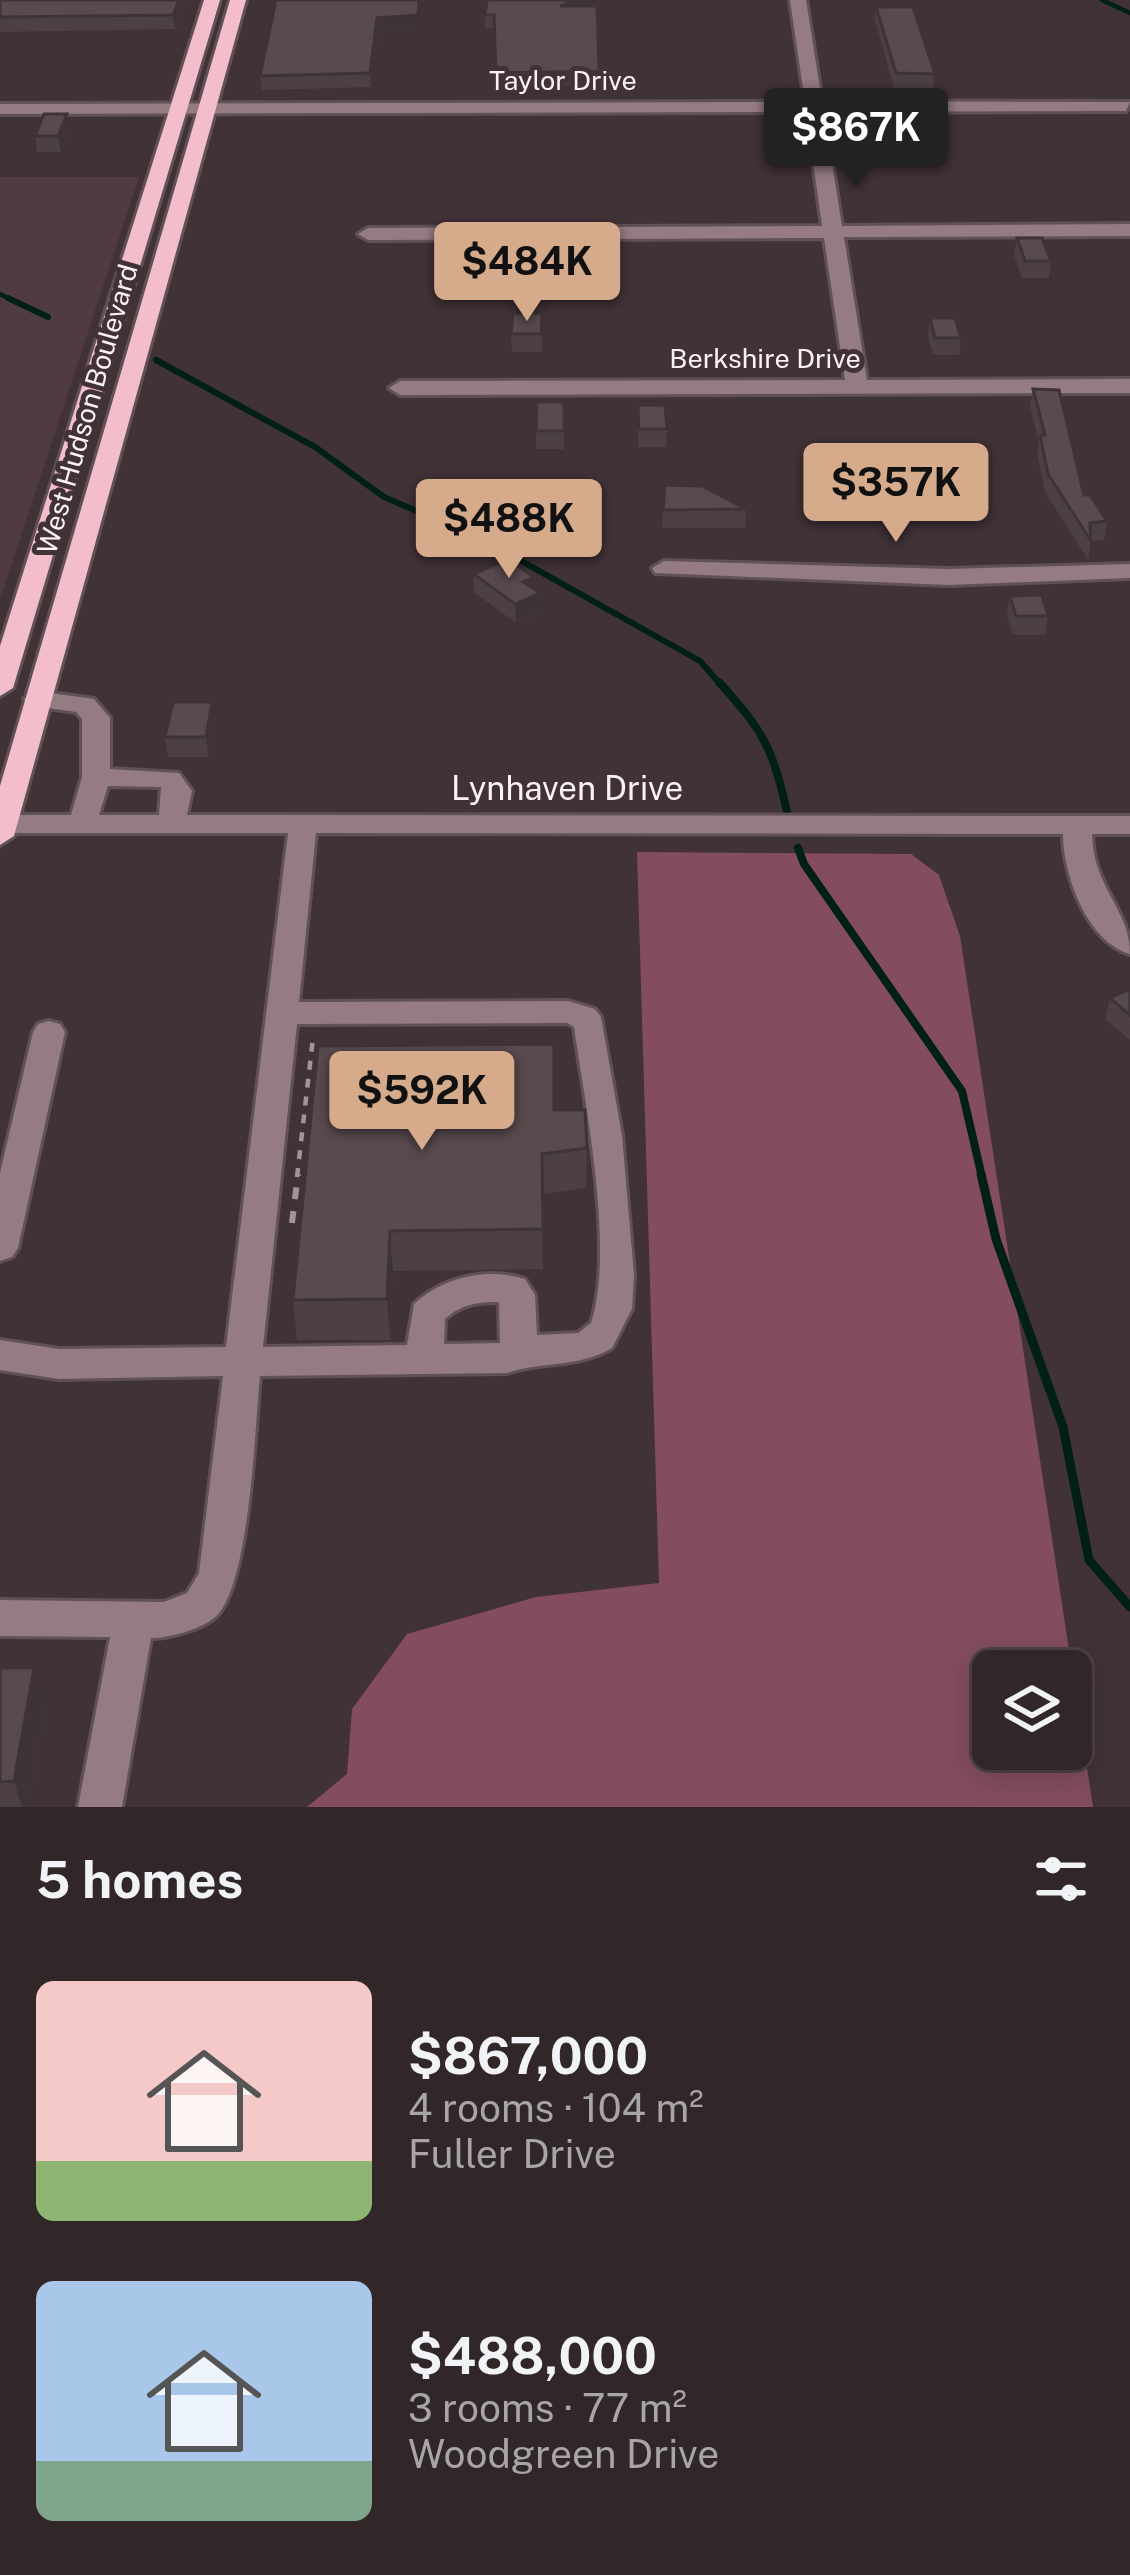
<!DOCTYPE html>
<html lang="en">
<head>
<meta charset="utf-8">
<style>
	body { margin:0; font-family:"Public Sans",sans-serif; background:#3d3234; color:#f1f3f6; height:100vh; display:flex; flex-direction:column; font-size:45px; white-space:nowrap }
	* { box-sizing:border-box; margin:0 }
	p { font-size:39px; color:#a8a5a8 }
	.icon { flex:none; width:66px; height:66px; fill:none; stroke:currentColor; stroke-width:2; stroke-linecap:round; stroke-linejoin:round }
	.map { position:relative; height:1807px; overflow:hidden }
	.side { display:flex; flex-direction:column; background:#312628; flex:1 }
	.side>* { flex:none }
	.controls { position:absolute; left:972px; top:1650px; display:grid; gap:24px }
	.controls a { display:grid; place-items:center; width:120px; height:120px; border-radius:18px; background:#312628; box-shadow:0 6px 30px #0003,0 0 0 3px #4c4345; font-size:60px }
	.price { position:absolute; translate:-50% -102px; padding:0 27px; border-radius:12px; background:#d6ab8b; color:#111; font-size:39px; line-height:78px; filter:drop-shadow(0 3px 6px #0008) }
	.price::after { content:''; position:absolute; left:50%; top:72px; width:36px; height:27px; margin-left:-18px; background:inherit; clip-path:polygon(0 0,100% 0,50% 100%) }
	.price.active { background:#222; color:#fff }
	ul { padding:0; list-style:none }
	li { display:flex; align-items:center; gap:36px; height:300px; padding:0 36px }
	li span { display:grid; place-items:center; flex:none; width:336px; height:240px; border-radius:18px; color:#555 }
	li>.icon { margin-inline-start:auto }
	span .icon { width:144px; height:144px; fill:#fffc; stroke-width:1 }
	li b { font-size:51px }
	h2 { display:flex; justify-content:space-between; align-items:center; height:144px; padding:0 36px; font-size:51px }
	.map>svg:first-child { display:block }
	.built { fill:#503b41 }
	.forest { fill:#834d5e; fill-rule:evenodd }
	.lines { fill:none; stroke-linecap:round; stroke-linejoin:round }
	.stream-far3 { stroke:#002015; stroke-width:4.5 }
	.stream-far2 { stroke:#002015; stroke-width:6 }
	.stream-far1 { stroke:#002015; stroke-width:8 }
	.stream { stroke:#002015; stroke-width:9 }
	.minor-casing { stroke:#5f5155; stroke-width:6 }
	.major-casing { stroke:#5f5155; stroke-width:6 }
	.path-far1 { stroke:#a19598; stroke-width:4.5; stroke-dasharray:9 9; stroke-linecap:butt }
	.path { stroke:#a19598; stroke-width:6; stroke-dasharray:12 12; stroke-linecap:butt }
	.minor { fill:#957b82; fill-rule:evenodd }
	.major { fill:#f3bdcc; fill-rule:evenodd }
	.wall { fill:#4d4043 }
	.shaded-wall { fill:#3e3437 }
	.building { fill:#594a4e; stroke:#3e3437; stroke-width:3 }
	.labels { text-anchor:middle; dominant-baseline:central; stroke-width:10; stroke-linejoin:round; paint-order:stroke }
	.far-street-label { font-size:27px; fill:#fcf2f5; stroke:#413236 }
	.street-label { font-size:33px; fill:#fcf2f5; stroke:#413236 }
</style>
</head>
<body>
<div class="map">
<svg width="1130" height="1807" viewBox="0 0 1130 1807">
	<rect width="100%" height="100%" fill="#413236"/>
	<path class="built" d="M0 177H139L0 600Z"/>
	<path class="forest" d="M637 852 911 854 939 875 960 936 1093 1807H307L347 1774 352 1709 407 1634 536 1597 659 1583ZM993 1671H1071V1749H993Z"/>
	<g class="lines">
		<path class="stream-far3" d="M1102 0 1130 13
			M0 294 14 301"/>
		<path class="stream-far2" d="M8 298 48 317
			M156 360 315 447 384 497 484 540 700 661 721 685"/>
		<path class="stream-far1" d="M719 682C763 731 773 747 787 812
			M798 848 804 864 962 1091 982 1177"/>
		<path class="stream" d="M981 1174 996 1239 1063 1427 1089 1560 1130 1607"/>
		<defs>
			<path id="minor" d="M790 0H806L822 101 1130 102 1126 111 824 112 842 226 1130 224V236L844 237 867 380 1130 379V393L400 395 389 388 400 381 845 380 824 238 368 240 358 234 368 228 822 226 806 112 0 114V104L805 102Z
				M664 561 949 569 1130 564V578L949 585 655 573 652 568Z
				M37 691 94 699 110 718V769L179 773 192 791 187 815 1130 816V834H1092C1093 888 1130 909 1130 954 1087 942 1063 874 1063 834L316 833 299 1002 568 1001 595 1009 601 1017 622 1135 634 1275 632 1309 612 1348C579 1368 542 1361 507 1373L260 1376C255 1425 250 1593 213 1619 198 1630 169 1638 151 1638L122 1807H78L110 1637 0 1636V1600L164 1602 187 1593 199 1573 223 1376 59 1379 0 1370V1340L59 1349 226 1347 288 833H0V815H71L82 777V719L76 712 27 705 24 699ZM108 786 161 787 159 815H99ZM567 1023 574 1027C585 1105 615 1250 591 1323L578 1333 537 1335 535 1295 525 1279C487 1267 443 1277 414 1304L407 1345 263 1347 297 1024ZM499 1302 500 1343 444 1344 445 1319C462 1304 477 1302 499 1302Z
				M49 1021 60 1024 65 1032 18 1248 12 1257 0 1261V1173L33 1032 38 1024Z"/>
			<path id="major" d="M204 0H220L13 688 0 696V646Z
				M230 0H246L14 836 0 845V786Z"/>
		</defs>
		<use href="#minor" class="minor-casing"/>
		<use href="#major" class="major-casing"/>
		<path class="path-far1" d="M297 1177 313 1038"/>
		<path class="path" d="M292 1223 298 1174"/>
		<use href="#minor" class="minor"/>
		<use href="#major" class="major"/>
	</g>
	<path class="wall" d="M0 0H185L175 29 0 32Z
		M276 0 418 28 378 31 371 87 262 90 260 76Z
		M586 6 599 71V84L496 86 494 28H485V15Z
		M876 7 935 74 933 88H894L875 20Z
		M70 130 61 152H37L35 136Z
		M1017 238 1051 261 1049 278H1022L1014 255Z
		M542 313V352H512L511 334Z
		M930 318 961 338 959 355H933L928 335Z
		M1033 389 1084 495 1107 521 1104 540 1091 541 1088 560 1045 492 1037 453 1039 442 1030 407Z
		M537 402H564V449H536Z
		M638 405 667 429 666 447H638Z
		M665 485 746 509 745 528H662Z
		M474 574 534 577V589L540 593V612L516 623 474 592Z
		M1010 596 1048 616 1045 635H1013L1007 615Z
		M215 721 208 757H168L165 737Z
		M1130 989V1040L1105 1019 1110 998Z
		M554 1110 587 1148 586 1188 542 1194 543 1269 393 1271 390 1340H297L293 1300Z
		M0 1668 45 1707 28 1807H0Z"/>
	<path class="shaded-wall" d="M179 0H185L175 29 173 15Z
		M420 0 418 28 378 31 371 87 370 73 377 18Z
		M576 0H586V8L560 6Z
		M67 114 70 130 61 152 58 136Z
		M534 577V596L540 593V612L516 623 515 604 523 582Z
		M212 702 215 721 208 757 206 737Z
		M390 1231 393 1271 390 1340 387 1299Z
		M34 1668 45 1707 28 1807H22L14 1781Z"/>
	<path class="building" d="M0 0H179L173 15 0 17Z
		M276 0H419L418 15 377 18 370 73 260 76Z
		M487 0H576L560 6H597L599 71 496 73 494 15H485Z
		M876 7H913L935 74 896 73Z
		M44 114H67L58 136H35Z
		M1017 238H1042L1051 261H1025Z
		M513 313H542L541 334H511Z
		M930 318H955L961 338H935Z
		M1033 389 1059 390 1084 495H1090L1107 521 1090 523 1091 541 1048 474 1040 435H1045Z
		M537 402H564V431H536Z
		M638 405H665L667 429H639Z
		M665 485 702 486 746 509 663 510Z
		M508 559 534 577 523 582 540 593 515 604 474 574Z
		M1042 595 1048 616H1016L1010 596Z
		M173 702H212L206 737H165Z
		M1130 989V1015L1110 998Z
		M554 1044V1110H585L587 1148 542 1154 543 1229 390 1231 387 1299 293 1300 318 1046Z
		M0 1668H34L14 1781 0 1782Z"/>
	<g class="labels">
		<g class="far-street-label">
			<text x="563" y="80">Taylor Drive</text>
			<text x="765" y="358">Berkshire Drive</text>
			<text transform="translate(87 409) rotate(-74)">West Hudson Boulevard</text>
		</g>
		<g class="street-label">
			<text x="567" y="788">Lynhaven Drive</text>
		</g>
	</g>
</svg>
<div class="controls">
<a><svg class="icon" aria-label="layers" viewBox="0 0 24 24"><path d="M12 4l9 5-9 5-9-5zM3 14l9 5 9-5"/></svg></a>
</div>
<b class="price active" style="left:856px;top:190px">$867K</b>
<b class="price" style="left:527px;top:324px">$484K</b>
<b class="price" style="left:896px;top:545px">$357K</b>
<b class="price" style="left:509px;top:581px">$488K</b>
<b class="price" style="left:422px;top:1153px">$592K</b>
</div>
<section class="side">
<h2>5 homes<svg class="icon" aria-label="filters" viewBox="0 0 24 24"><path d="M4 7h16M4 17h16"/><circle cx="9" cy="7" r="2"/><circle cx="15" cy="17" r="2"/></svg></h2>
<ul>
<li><span style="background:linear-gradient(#f6c9c9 75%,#8fb573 0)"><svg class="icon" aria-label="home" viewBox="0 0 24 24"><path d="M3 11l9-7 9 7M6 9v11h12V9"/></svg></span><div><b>$867,000</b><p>4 rooms · 104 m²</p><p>Fuller Drive</p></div></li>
<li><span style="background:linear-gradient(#a9c7e8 75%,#7fa58c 0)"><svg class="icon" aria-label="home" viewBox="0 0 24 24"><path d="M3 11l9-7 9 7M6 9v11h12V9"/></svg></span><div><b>$488,000</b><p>3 rooms · 77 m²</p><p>Woodgreen Drive</p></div></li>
</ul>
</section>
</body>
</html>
